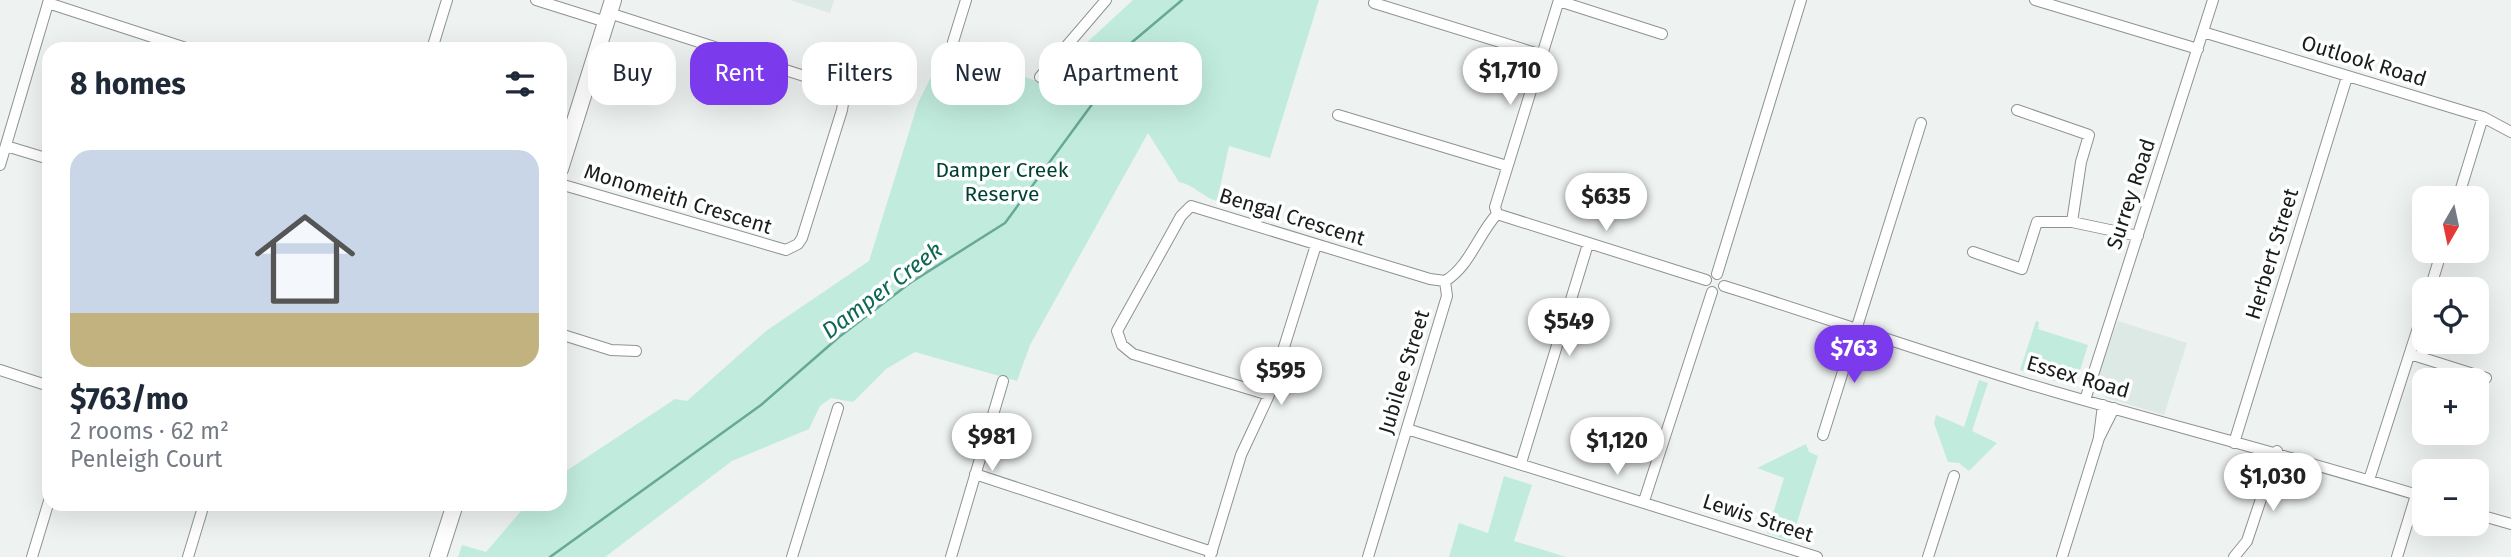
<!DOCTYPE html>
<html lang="en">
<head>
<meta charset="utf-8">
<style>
	body { margin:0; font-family:"Fira Sans",sans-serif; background:#f6f6f7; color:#1f2937; height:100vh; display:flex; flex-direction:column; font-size:26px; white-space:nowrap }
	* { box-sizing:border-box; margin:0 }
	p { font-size:23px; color:#747a83 }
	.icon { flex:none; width:38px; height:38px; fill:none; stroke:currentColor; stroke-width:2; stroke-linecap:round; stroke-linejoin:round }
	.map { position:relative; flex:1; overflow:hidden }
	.details { position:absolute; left:42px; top:42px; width:525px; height:469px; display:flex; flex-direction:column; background:#fff; border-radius:21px; box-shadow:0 7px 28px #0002 }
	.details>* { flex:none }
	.guide { position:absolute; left:588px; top:42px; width:665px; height:63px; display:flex; gap:14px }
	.needle { width:46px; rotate:189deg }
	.buttons { position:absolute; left:2412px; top:186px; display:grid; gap:14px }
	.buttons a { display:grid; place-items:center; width:77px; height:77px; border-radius:14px; background:#fff; box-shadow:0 7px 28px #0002; font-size:35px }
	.price { position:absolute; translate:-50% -60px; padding:0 16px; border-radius:24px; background:#fff; color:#222; font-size:23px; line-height:46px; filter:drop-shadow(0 2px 4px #0008) }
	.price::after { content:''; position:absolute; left:50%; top:42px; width:21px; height:16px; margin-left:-10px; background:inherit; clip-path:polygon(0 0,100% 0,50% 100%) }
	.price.on { background:#7c3aed; color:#fff }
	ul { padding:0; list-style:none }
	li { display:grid; align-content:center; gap:14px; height:371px; padding:0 28px }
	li+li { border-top:2px solid #e0e1e3 }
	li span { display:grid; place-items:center; height:217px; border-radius:21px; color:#555 }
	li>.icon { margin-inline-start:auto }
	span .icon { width:126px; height:126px; fill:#fffc; stroke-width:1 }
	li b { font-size:30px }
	h2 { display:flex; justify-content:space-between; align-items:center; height:84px; padding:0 28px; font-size:30px }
	.tag { padding:0 24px; border-radius:21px; background:#fff; box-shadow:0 7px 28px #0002; font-size:24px; line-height:63px }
	.tag.on { background:#7c3aed; color:#fff }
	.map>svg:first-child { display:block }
	.built { fill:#dce9e4 }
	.green { fill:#c1ecdd }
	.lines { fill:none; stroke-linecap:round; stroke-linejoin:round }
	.stream { stroke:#67a994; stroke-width:2.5 }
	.street-casing { stroke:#8e9291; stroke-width:12 }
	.primary-casing { stroke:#8e9291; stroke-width:18 }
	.street { stroke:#fff; stroke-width:10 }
	.primary { stroke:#fff; stroke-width:16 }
	.labels { text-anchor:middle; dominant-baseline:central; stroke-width:7; stroke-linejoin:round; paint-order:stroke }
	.street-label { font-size:21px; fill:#1a1b1a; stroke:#feffff }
	.park-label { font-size:21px; fill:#003e30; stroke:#feffff }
	.water-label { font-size:23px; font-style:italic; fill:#0f6652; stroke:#feffff }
</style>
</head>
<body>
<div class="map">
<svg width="2511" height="557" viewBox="0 0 2511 557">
	<rect width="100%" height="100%" fill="#eef2f1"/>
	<path class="built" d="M790 0H834L830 13Z
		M2118 321 2187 343 2164 415 2107 398 2097 389 2099 372Z"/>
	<path class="green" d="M1133 0H1319L1270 158 1229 146 1217 201C1202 197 1195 185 1179 182L1148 133 1030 345 1017 381 915 352 886 369 853 402 831 398 820 406 809 429 732 461 605 557H458L462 545 486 552 527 504H560V475L675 399 687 401 766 331 869 261 918 103 944 51 1043 83Z
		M2036 321 2039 322 2038 329 2088 345 2077 380 2068 385 2020 370Z
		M1979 380 1988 383 1972 431 1997 443 1969 471 1959 463 1948 462 1934 423 1936 415 1964 427Z
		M1806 444 1809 452 1818 456 1791 541 1767 533 1784 478 1757 468Z
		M1504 476 1532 485 1514 541 1566 557H1449L1459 523 1488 533Z"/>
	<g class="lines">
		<path class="stream" d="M550 557 761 405 839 337 910 283 1005 223 1093 103 1118 54 1182 0"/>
		<defs>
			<path id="street" d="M536 0 606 22
				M2035 0 2198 49
				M1559 1 1662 34
				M48 3 189 49
				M1374 3 1542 55
				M2203 32 2483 117 2511 132
				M953 42 966 0
				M432 49 447 0
				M1040 77 1106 0
				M709 99 725 51
				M1338 115 1507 166
				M6 146 49 159
				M0 165 49 0
				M560 184 786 250 798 244 802 238 842 110 844 97 832 85 609 13
				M2458 198 2483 117
				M1497 214 1495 207 1559 0
				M1497 214 1706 280
				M2072 222 2138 236
				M1973 252 2022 269 2037 222H2072L2081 162 2089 135 2017 110
				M1717 274 1801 0
				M1724 286C1833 320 1942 359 2052 391 2176 427 2301 459 2424 497
				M2430 289 2442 250
				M560 334 611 350 636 351
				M2410 354 2486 378
				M0 370 49 386
				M1269 395 1133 354 1122 345 1117 331 1181 216 1191 206 1430 279 1445 281
				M2085 400 2213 0
				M1407 429 1817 557
				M1823 435 1921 123
				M2099 437 2103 405
				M2234 443 2347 77
				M1521 463 1588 244
				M975 474 1212 552
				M2369 480 2424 309
				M1644 501 1712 292
				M2476 514 2511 524
				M32 557 49 501
				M188 557 204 504
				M792 557 838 408
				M951 557 1003 381
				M1210 557 1241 455 1269 395 1316 245
				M1368 557 1447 296 1445 281C1469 267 1478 235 1497 214
				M1928 557 1954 476
				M2062 557 2099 438 2114 408
				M2234 557 2247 541 2277 451
				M2397 557 2416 495"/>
			<path id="primary" d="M560 169 613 0
				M438 557 455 504"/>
		</defs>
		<use href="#street" class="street-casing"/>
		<use href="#primary" class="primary-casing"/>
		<use href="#street" class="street"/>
		<use href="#primary" class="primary"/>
	</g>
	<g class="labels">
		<g class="street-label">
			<text transform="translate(2364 61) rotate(17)">Outlook Road</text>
			<text transform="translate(2131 194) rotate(-72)">Surrey Road</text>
			<text transform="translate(678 199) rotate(17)">Monomeith Crescent</text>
			<text transform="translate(1292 217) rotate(17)">Bengal Crescent</text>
			<text transform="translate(2272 254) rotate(-73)">Herbert Street</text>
			<text transform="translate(1404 372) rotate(-73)">Jubilee Street</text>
			<text transform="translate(2078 377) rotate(16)">Essex Road</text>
			<text transform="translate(1758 518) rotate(18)">Lewis Street</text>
		</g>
		<g class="park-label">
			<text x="1002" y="170">Damper Creek<tspan x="1002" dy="24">Reserve</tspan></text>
		</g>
		<g class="water-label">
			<text transform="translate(882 290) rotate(-37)">Damper Creek</text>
		</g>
	</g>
</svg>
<div class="buttons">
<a><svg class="needle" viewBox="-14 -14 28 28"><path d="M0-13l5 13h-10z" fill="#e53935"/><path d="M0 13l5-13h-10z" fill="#747a83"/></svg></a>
<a><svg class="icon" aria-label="locate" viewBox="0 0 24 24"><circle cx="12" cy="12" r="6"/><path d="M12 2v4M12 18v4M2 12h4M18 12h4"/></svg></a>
<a>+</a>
<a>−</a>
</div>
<b class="price" style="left:1510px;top:107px">$1,710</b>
<b class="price" style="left:1606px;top:233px">$635</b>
<b class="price" style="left:1569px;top:358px">$549</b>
<b class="price on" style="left:1854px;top:385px">$763</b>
<b class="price" style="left:1281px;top:407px">$595</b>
<b class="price" style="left:992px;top:473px">$981</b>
<b class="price" style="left:1617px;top:477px">$1,120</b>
<b class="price" style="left:2273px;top:513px">$1,030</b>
<div class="guide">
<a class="tag">Buy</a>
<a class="tag on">Rent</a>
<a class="tag">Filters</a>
<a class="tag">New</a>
<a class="tag">Apartment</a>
</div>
<section class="details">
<h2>8 homes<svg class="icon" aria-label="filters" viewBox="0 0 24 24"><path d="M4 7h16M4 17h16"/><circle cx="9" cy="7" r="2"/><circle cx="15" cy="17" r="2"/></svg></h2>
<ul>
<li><span style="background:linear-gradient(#c9d6e8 75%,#c2b280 0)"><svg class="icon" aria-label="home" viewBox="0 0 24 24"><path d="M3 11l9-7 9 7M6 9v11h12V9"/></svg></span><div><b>$763/mo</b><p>2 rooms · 62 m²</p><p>Penleigh Court</p></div></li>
</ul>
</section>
</div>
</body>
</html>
